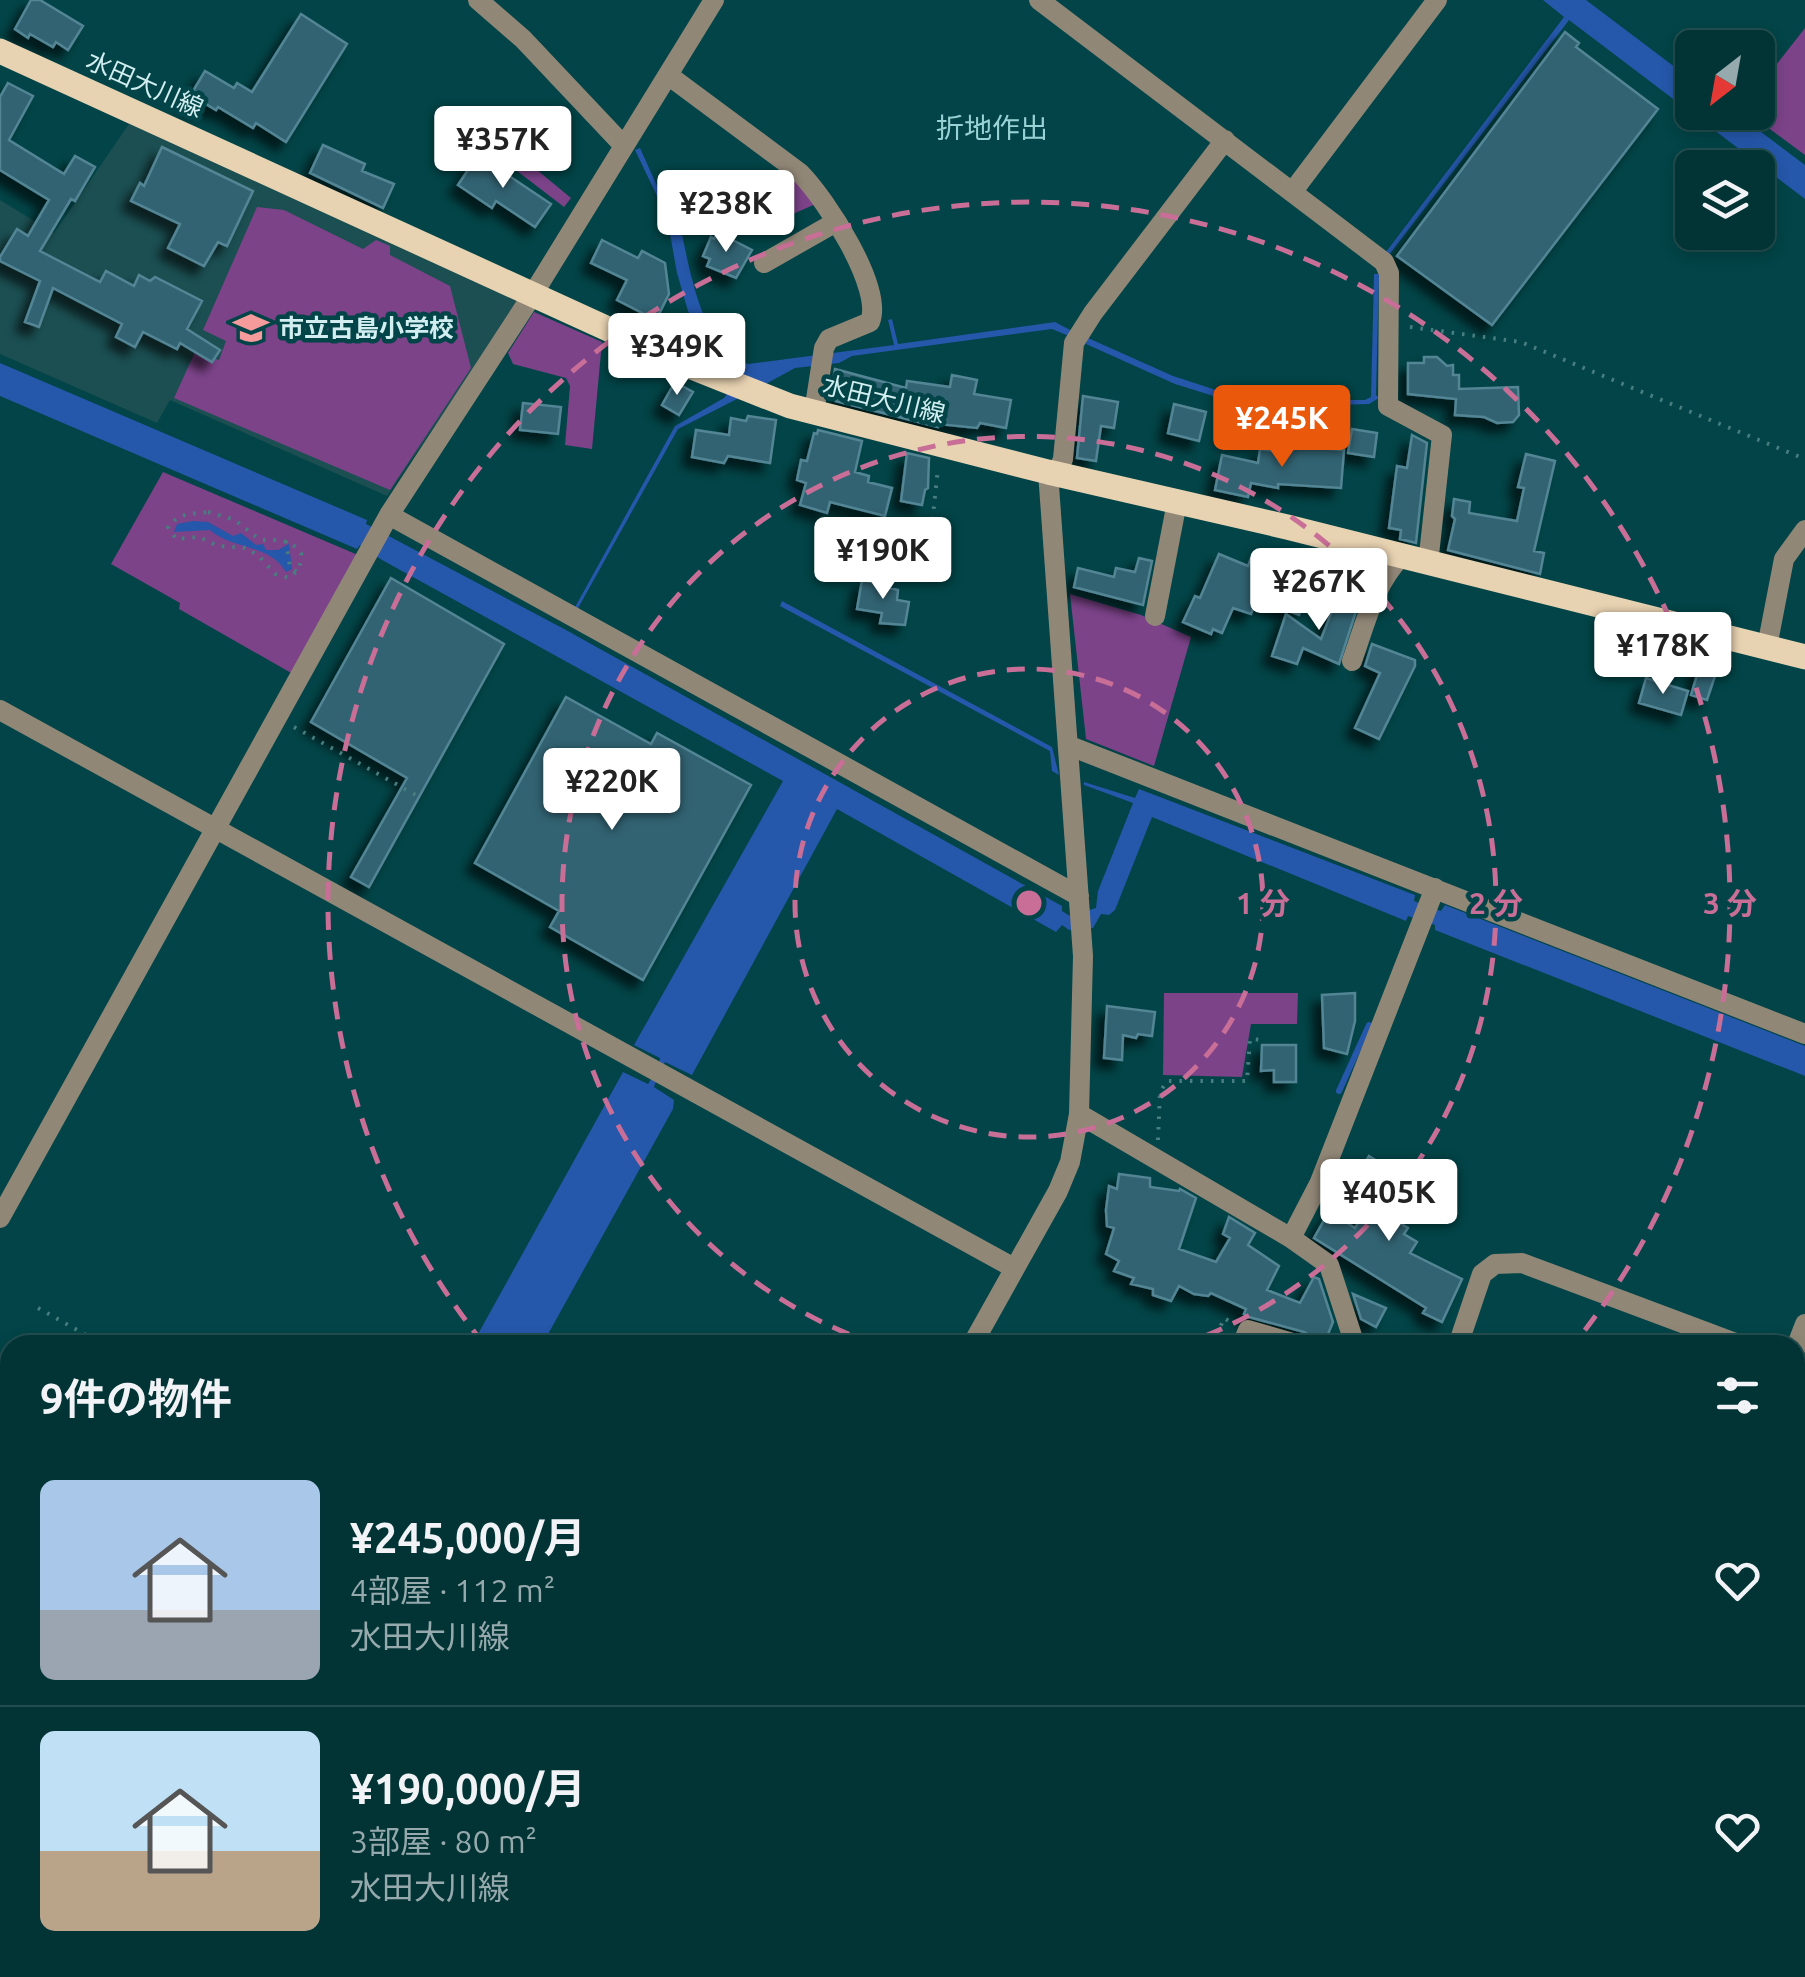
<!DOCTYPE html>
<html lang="ja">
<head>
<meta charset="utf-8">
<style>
	body { margin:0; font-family:Ubuntu,"Noto Sans JP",sans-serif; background:#103f41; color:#f1f3f6; height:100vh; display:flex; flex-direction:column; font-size:38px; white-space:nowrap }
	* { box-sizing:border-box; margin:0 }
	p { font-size:32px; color:#96aaad }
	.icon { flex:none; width:55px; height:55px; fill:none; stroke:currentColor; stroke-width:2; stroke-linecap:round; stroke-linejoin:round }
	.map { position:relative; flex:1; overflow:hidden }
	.drawer { position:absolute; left:0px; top:1335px; width:1805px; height:642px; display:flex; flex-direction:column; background:#023335; border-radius:30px 30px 0 0; box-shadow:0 5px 15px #0003,0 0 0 2px #234e50 }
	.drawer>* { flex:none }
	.needle { width:65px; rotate:211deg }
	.buttons { position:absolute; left:1675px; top:30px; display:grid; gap:20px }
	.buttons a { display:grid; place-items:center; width:100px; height:100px; border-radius:15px; background:#023335; box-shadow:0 5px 15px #0003,0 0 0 2px #234e50; font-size:50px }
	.price { position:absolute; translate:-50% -85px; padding:0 22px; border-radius:10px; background:#fff; color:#222; font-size:32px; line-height:65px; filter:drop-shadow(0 2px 5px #0008) }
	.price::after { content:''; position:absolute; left:50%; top:60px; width:30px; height:22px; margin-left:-15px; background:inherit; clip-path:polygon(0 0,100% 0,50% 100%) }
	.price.on { background:#ea580c; color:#fff }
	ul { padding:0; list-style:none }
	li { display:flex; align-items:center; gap:30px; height:250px; padding:0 40px }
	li+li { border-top:2px solid #234e50 }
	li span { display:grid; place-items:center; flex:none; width:280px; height:200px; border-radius:15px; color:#555 }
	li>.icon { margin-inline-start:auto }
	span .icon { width:120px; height:120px; fill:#fffc; stroke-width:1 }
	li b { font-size:42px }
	h2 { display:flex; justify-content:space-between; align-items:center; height:120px; padding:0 40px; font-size:42px }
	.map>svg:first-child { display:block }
	.built { fill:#1b4f52 }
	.green { fill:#7c4389 }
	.water { fill:#2557aa }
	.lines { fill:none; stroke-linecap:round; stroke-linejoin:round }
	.stream { stroke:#2557aa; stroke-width:6 }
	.building { fill:#316372; stroke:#538595; stroke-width:2.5; filter:url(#shadow) }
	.path { stroke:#487e80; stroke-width:4; stroke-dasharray:2.5 8; stroke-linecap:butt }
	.minor { stroke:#918777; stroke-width:20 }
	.major { stroke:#e7d2b1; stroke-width:25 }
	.ring { fill:none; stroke:#c86e97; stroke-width:5; stroke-dasharray:18 12 }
	.labels { text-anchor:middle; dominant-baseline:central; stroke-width:9; stroke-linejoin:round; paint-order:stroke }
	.street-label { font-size:25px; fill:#d2eef0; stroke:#024447 }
	.poi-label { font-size:25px; font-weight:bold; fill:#d2eef0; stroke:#024447; text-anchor:start }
	.neighbourhood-label { font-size:28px; fill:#99d2d5; stroke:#024447 }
	.centre { fill:#c86e97; stroke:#024447; stroke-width:5 }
	.ring-label { font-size:30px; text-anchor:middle; font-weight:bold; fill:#c86e97; stroke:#024447; stroke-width:9; stroke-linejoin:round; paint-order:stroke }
</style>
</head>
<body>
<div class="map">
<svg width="1805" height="1977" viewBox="0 0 1805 1977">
	<defs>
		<filter id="shadow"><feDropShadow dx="-9" dy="9" stdDeviation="5" flood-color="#0009"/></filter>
	</defs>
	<rect width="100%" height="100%" fill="#024447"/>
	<path class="built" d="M129 124 519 302 387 496 170 400 157 423 0 354V200L54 233Z"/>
	<path class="green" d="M1805 28V155L1748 113 1758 112V88Z
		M502 141 571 198 564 207 487 148Z
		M785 167 818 203 745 235 731 215 700 216 696 213Z
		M257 207 284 210 363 249 376 240 390 246V255L450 286 471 368 390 490 174 398 195 352 219 360 226 341 203 330Z
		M534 312 602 342 592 449 565 445 570 386 566 378 513 364 508 353Z
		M163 472 358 555 293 674 179 609 180 603 111 564Z
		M1070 594 1141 615 1191 637 1154 766 1086 739Z
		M1164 993H1298L1297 1024H1251L1242 1077 1163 1075Z"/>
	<path class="water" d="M1543 0H1586L1692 80V112L1736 113 1805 165V199L1569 20 1389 255 1386 252 1564 17Z
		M640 148 671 217 680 224C689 266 701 350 748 364L894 345 888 320 892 319 898 344 1055 322 1072 331 1069 336 1052 329 852 356 839 363 795 368 762 386 748 380 737 399 678 429 577 610 574 609 675 426 724 398 733 386 732 370 718 359 688 311 677 273 667 217 635 150Z
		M1374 274H1379L1376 395 1379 398 1369 404 1300 406 1265 412 1175 384 1086 344 1088 338 1173 376 1265 406 1312 400H1365L1371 397Z
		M0 363 367 520 366 524 566 630 1062 906V911L1070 916 1096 908 1098 891 1133 803 1084 785V782L1135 798 1139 789 1415 895 1414 901 1441 911 1445 905 1805 1046V1076L1435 930V925L1408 916 1406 921 1152 817 1115 910 1109 915 1101 914 1093 928 1069 930 1062 925 1056 932 837 809 692 1075 665 1062 663 1066 659 1063 660 1058 634 1045 783 781 382 560 360 545 357 549 0 396Z
		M193 521 208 522 233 536 241 533 256 545 263 544 266 550H278L289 544 292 569 286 572C269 543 232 550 210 530L174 532 177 524Z
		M782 601 1052 747 1059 775 1052 771 1050 751 780 606Z
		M623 1072 648 1084 652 1078 656 1081 654 1087 674 1100 673 1109 542 1345H472Z"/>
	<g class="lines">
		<path class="stream" d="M1339 1091 1369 1025"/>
	</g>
	<path class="building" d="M31 0H40L83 26 68 50 56 42 53 47 30 34 28 38 15 29Z
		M301 14 347 44 286 142 256 123 253 128 218 107 216 110 204 103 200 109 187 101 205 71 234 88 237 83 252 92Z
		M1565 32 1579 43 1576 47 1658 109 1492 325 1397 256Z
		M8 83 33 96 9 140 64 174 75 156 95 167 75 201 71 199 40 251 100 282 106 271 134 286 139 275 150 281 155 277 202 301 187 329 220 350 212 362 180 343 177 349 143 332 135 347 116 337 122 324 53 288 39 327 25 322 40 281 0 261V257L17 229 28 236 49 200 0 170V97Z
		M323 145 365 164 362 171 394 184 383 208 310 173Z
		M162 147 253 191 227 246 218 242 204 266 168 248 180 224 131 201 140 183 144 186Z
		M478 155 551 204 535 227 496 201 492 208 458 185Z
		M717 232 752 250 736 278 707 266 710 259 703 256 711 237 714 239Z
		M602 240 638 258 642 251 665 263 669 294 656 320 617 300 627 280 591 263Z
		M1424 357H1437L1447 366 1453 365V375H1459V389L1518 387 1519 415 1513 422 1497 423 1484 417 1455 415 1456 399 1408 394V363H1424Z
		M835 369 906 388 907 381 950 387 952 375 977 380 974 394 1011 400 1006 428 980 423 977 428 939 424 938 427 836 401 840 388 832 387Z
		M675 382 693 392 679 415 662 405Z
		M1083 396 1118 402 1114 428 1101 426 1096 461 1077 458Z
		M523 403 561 407 558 434 520 430Z
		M1174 404 1206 412 1199 441 1168 433Z
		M748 416 776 420 770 463 728 456 724 463 692 457 696 430 729 435 731 418 746 421Z
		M1352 429 1377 433 1374 457 1348 453Z
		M818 430 862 441 855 472 869 476 868 482 892 488 885 516 830 502 827 513 800 505 806 483 797 480 801 460 807 461 814 433 817 434Z
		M1412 435 1427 443 1416 543 1400 539 1401 530 1389 528 1397 466 1407 468Z
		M1290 446 1344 450 1341 488 1278 484V488L1251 483 1248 497 1215 490 1222 455 1258 463 1260 449 1289 453Z
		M907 453 929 458 928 488 925 490 922 505 901 501Z
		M1526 454 1555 461 1534 551 1544 553 1540 574 1448 550 1455 519 1452 516 1454 499 1470 502 1469 513 1517 521 1524 488 1518 487Z
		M1219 554 1248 566 1251 558 1269 564 1267 569 1310 586 1299 615 1257 599 1251 614 1233 608 1222 633 1213 629 1211 634 1183 622 1195 596 1200 598Z
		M1139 558 1152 561 1143 605 1074 587 1078 568 1114 577 1116 568 1135 572Z
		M391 578 504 644 369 887 351 877 407 778 311 722Z
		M871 578 891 582 890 588 898 590 897 600 909 602 905 625 880 623 882 613 857 609 862 580 871 582Z
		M1341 588 1361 596 1339 664 1303 648 1297 664 1272 656 1286 614 1321 639Z
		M1372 644 1415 660V666L1379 739 1355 728 1380 673 1365 666Z
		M1701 662 1718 667 1707 700 1691 695Z
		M1646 678 1688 691 1681 715 1639 703Z
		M566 697 651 744 657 733 751 785 643 980 550 927 559 911 475 863Z
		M1355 993V1021L1347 1054 1324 1048 1322 995Z
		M1107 1006 1155 1012 1152 1036 1138 1034 1136 1038 1123 1035 1122 1060 1104 1058Z
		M1262 1045H1296V1082H1274V1070L1261 1071Z
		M1369 1156 1409 1181 1388 1216 1408 1228 1404 1234 1417 1242 1410 1253 1462 1279 1442 1322 1423 1313 1426 1308 1314 1238 1327 1215 1331 1217 1333 1214 1355 1228 1375 1196 1353 1183Z
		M1119 1174 1150 1178V1187L1179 1191 1180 1189 1196 1198 1179 1249 1216 1262 1230 1238 1223 1234 1229 1217 1255 1233 1248 1245 1279 1266 1267 1290 1300 1303 1314 1277 1319 1279 1333 1322 1324 1344 1304 1332 1249 1317 1244 1314 1246 1309 1211 1293 1208 1296 1194 1294 1179 1286 1171 1301 1153 1295V1289L1131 1284 1134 1278 1114 1271 1119 1261 1106 1254 1114 1228 1107 1226 1106 1210 1109 1186 1117 1189Z
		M1353 1294 1386 1308 1376 1327 1361 1319Z"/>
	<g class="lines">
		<path class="path" d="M1410 327 1521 342 1805 459
			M208 512 235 520 260 540C277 540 289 538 301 553 302 565 298 571 289 578L275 574 259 556 245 548 218 546 199 537 176 539 168 527 177 518 188 514Z
			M286 541 290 567 297 572
			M926 582 938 468
			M294 727 421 798
			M1158 1140 1160 1092 1167 1081H1247L1250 1039 1264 1040
			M38 1308 104 1345
			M1213 1345 1224 1318 1229 1321
			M961 1977 966 1968"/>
		<path class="minor" d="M478 0 523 39 624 146
			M1039 0 1384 262 1389 273 1388 406 1442 435 1428 564
			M668 75 800 173C825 198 884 288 870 322L829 339 824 348 814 412
			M1293 191 1437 0
			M764 263 836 222
			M1057 474 1063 459 1074 343 1093 313 1225 140
			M389 515 1079 896
			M1155 616 1177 502
			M1767 647 1784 559 1805 530
			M1352 661C1365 625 1374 584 1401 557
			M0 710 1014 1268
			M1070 746 1805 1034
			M1079 1114 1291 1238 1329 1265 1355 1345
			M0 1218 389 515 533 294 714 0
			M1291 1238 1320 1182 1435 888
			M972 1345 1058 1191 1070 1162 1079 1114 1083 956 1048 472
			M1242 1345 1248 1330 1300 1345
			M1458 1345 1482 1274 1495 1264 1522 1263 1741 1345
			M1795 1350 1805 1324
			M1795 1365 1805 1369
			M0 1417 10 1423
			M1795 1725 1805 1711
			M1116 1968 1144 1977
			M1562 1968 1591 1977
			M626 1977 631 1968
			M1244 1977 1249 1968
			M1613 1977 1620 1968"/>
		<path class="major" d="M0 51 689 366 790 406 1048 472 1287 527 1805 657"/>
	</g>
	<g class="ring">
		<circle cx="1029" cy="903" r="234"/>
		<path d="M877 1345A467 467 0 1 1 1181 1345"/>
		<path d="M484 1344A701 701 0 1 1 1574 1344"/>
	</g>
	<defs>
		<symbol id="school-bare" viewBox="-9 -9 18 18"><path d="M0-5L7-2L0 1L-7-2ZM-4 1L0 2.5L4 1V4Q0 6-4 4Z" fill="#f59b9b" stroke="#024447" stroke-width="2.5" paint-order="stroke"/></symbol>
	</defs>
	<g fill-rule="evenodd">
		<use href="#school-bare" x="226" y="303" width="50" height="50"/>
	</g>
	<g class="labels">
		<g class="street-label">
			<text transform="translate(145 84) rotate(24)">水田大川線</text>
			<text transform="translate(884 399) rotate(14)">水田大川線</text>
		</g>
		<g class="poi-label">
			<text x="279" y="328">市立古島小学校</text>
		</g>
		<g class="neighbourhood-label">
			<text x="992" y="127">折地作出</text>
		</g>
	</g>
	<circle cx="1029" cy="903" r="15" class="centre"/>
	<g class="ring-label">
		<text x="1263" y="914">1 分</text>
		<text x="1496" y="914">2 分</text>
		<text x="1730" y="914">3 分</text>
	</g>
</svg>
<div class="buttons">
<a><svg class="needle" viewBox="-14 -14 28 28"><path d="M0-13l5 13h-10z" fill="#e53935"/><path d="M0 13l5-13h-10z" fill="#96aaad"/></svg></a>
<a><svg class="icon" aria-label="layers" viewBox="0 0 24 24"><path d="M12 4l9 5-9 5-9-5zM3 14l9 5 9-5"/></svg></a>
</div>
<b class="price" style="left:503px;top:191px">¥357K</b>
<b class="price" style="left:726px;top:255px">¥238K</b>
<b class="price" style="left:677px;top:398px">¥349K</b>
<b class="price on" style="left:1282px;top:470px">¥245K</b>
<b class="price" style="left:883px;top:602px">¥190K</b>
<b class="price" style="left:1319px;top:633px">¥267K</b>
<b class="price" style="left:1663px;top:697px">¥178K</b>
<b class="price" style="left:612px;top:833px">¥220K</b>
<b class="price" style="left:1389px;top:1244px">¥405K</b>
<section class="drawer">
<h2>9件の物件<svg class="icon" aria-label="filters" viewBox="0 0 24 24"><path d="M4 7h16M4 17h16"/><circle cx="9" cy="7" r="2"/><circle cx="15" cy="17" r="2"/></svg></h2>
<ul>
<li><span style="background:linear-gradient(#a9c7e8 65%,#9aa5b1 0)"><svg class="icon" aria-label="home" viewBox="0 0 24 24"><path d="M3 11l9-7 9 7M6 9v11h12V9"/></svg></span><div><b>¥245,000/月</b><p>4部屋 · 112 m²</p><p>水田大川線</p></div><svg class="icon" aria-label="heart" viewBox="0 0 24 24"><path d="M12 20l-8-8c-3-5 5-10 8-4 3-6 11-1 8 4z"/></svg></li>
<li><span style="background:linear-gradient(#bfe0f5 60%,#b9a48a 0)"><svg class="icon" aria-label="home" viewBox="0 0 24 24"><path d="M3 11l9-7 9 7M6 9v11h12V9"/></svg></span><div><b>¥190,000/月</b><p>3部屋 · 80 m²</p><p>水田大川線</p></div><svg class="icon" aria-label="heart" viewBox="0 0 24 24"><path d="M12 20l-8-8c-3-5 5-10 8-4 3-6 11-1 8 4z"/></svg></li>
</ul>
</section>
</div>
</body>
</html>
